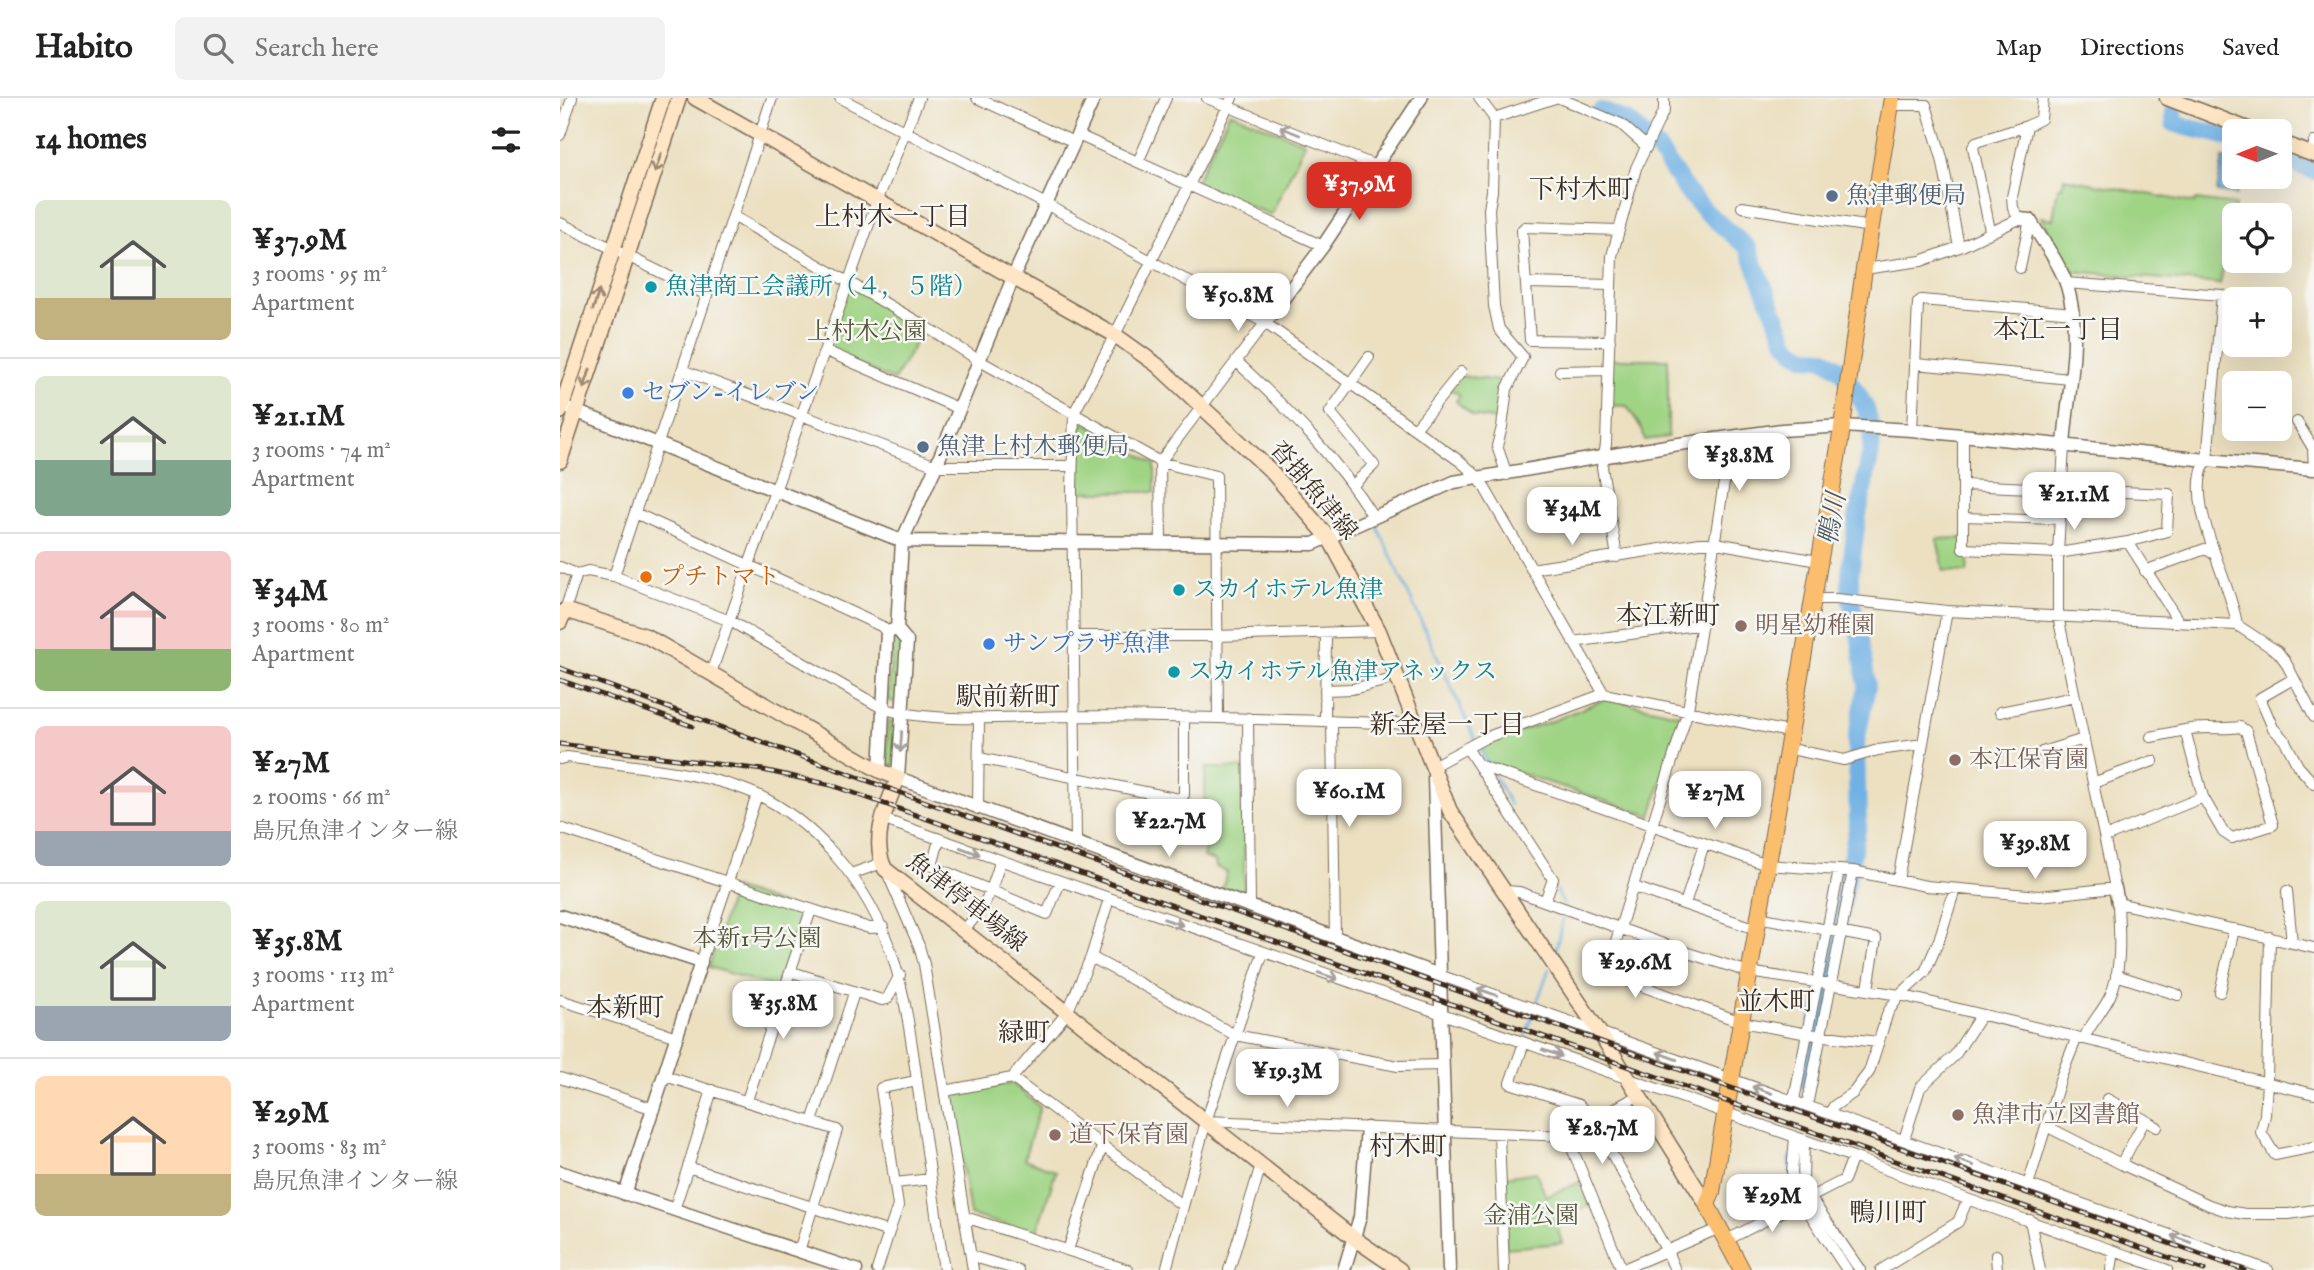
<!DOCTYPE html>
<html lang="en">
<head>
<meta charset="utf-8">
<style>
	body { margin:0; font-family:"IM FELL English","Noto Serif JP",serif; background:#f2f2f2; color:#222; height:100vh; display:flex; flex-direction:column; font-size:26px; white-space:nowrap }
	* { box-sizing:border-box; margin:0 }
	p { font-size:23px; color:#767676 }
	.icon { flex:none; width:38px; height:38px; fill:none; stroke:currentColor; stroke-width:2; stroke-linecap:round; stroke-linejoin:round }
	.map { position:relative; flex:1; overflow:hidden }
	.panel { display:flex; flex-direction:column; background:#fff; width:560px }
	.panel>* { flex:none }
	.needle { width:46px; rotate:269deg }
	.controls { position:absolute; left:1662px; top:21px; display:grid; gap:14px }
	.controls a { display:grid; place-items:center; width:70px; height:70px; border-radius:10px; background:#fff; box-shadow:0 7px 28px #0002; font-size:35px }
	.price { position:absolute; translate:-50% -60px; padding:0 16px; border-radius:14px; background:#fff; color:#222; font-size:23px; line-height:46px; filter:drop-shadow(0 2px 4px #0008) }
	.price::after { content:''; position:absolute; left:50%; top:42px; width:21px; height:16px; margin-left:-10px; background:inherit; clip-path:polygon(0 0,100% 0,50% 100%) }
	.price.current { background:#d93025; color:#fff }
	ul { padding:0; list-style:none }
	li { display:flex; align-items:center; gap:21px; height:175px; padding:0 35px }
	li+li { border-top:2px solid #e0e0e0 }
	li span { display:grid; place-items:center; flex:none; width:196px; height:140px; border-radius:10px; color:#555 }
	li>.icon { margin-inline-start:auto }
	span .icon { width:84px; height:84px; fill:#fffc; stroke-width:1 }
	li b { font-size:30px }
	h2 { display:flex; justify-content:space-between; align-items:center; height:84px; padding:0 35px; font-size:30px }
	header { display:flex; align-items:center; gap:42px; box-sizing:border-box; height:98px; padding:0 35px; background:#fff; border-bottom:2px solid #e0e0e0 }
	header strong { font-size:33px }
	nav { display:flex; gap:38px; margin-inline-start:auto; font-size:24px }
	.search { width:490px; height:63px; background:#f2f2f2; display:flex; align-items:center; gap:18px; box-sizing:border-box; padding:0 24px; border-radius:10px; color:#767676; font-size:26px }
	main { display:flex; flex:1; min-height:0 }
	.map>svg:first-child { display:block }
	.green { fill:#a0d485; stroke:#6e7f52; stroke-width:2 }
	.water { fill:#6fb1e4; stroke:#556e81; stroke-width:2 }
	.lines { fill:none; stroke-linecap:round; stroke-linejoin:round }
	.stream { stroke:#6fb1e4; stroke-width:2.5 }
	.river { stroke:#6fb1e4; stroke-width:18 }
	.pedestrian-casing { stroke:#796a57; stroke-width:10 }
	.minor-casing { stroke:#796a57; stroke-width:12 }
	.tertiary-casing { stroke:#796a57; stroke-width:15 }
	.secondary-casing { stroke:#796a57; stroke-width:17 }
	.primary-casing { stroke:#796a57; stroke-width:18 }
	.pedestrian { stroke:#fff; stroke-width:8 }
	.minor { stroke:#fff; stroke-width:10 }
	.tertiary { stroke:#fff; stroke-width:12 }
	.secondary { stroke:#fde5c5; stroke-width:14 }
	.primary { stroke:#fbbe6e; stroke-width:16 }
	.rail-casing { stroke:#3b2a1e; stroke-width:5 }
	.rail { stroke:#f6f6f2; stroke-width:2.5; stroke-dasharray:8; stroke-linecap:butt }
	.oneway { stroke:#a79f9a }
	.oneway2 { stroke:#9c8872 }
	.service-dot { fill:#5c6f8a; stroke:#f6f6f2; stroke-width:2.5 }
	.culture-dot { fill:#0f9aa8; stroke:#f6f6f2; stroke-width:2.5 }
	.shop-dot { fill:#3f7fe0; stroke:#f6f6f2; stroke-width:2.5 }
	.food-dot { fill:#e8710a; stroke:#f6f6f2; stroke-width:2.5 }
	.education-dot { fill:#8d6e63; stroke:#f6f6f2; stroke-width:2.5 }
	.labels { text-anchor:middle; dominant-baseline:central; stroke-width:5; stroke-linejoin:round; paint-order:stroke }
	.service-label { font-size:24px; fill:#4e5e75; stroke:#f6f6f2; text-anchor:start }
	.culture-label { font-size:24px; fill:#0d838f; stroke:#f6f6f2; text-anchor:start }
	.park-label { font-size:24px; fill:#545438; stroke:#f6f6f2 }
	.shop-label { font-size:24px; fill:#366cbe; stroke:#f6f6f2; text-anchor:start }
	.street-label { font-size:24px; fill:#3b2a1e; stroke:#f6f6f2 }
	.food-label { font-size:24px; fill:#c56008; stroke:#f6f6f2; text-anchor:start }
	.education-label { font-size:24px; fill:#785e54; stroke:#f6f6f2; text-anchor:start }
	.neighbourhood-label { font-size:26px; fill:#3b2a1e; stroke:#f6f6f2 }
	.water-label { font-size:26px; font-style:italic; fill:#4d5963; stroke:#f6f6f2 }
</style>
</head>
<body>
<header>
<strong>Habito</strong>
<div class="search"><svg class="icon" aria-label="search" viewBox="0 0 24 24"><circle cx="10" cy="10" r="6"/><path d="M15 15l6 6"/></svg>Search here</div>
<nav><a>Map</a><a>Directions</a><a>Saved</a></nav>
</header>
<main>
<section class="panel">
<h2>14 homes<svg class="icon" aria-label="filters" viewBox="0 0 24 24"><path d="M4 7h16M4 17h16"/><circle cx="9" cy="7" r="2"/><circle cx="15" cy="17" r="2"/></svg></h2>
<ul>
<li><span style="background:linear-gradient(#dfe7d0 70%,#c2b280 0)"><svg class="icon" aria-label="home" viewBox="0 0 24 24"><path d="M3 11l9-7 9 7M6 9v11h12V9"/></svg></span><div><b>¥37.9M</b><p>3 rooms · 95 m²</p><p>Apartment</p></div></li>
<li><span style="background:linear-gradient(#dfe7d0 60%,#7fa58c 0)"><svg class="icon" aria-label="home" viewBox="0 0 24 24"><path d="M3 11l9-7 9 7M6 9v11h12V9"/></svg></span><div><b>¥21.1M</b><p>3 rooms · 74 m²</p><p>Apartment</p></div></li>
<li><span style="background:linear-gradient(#f6c9c9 70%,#8fb573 0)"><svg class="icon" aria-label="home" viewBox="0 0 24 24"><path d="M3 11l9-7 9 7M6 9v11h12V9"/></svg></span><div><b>¥34M</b><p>3 rooms · 80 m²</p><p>Apartment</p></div></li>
<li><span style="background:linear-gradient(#f6c9c9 75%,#9aa5b1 0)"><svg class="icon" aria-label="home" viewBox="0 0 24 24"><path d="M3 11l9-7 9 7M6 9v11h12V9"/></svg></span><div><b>¥27M</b><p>2 rooms · 66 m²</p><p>島尻魚津インター線</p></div></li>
<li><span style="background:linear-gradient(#dfe7d0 75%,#9aa5b1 0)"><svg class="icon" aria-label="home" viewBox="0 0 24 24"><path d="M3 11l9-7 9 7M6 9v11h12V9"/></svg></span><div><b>¥35.8M</b><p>3 rooms · 113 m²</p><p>Apartment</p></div></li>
<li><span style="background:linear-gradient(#ffd9b3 70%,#c2b280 0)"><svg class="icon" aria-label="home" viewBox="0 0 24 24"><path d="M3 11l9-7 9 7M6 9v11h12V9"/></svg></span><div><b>¥29M</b><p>3 rooms · 83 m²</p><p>島尻魚津インター線</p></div></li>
</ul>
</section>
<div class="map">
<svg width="1754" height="1172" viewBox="0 0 1754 1172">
	<rect width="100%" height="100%" fill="#f6f6f2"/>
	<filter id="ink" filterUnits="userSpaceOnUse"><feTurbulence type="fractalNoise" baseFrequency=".0143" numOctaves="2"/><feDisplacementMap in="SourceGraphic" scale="14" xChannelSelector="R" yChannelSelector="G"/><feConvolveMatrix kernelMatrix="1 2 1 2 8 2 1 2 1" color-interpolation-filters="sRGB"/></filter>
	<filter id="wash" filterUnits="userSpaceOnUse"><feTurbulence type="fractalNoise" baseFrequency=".00686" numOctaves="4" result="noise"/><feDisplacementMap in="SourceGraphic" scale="28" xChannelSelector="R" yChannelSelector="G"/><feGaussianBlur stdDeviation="1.57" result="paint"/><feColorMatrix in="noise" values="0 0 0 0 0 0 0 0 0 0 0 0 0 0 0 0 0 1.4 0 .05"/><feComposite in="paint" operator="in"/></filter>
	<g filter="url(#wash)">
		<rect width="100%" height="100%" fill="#ece0c1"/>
		<path class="green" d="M670 14 745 45 711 117 635 85Z
			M1504 80 1634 105 1636 102 1675 107 1660 186 1512 173 1481 119 1493 121 1498 89H1502Z
			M288 184 365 228 334 282 266 253Z
			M1049 261H1108V339L1085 342 1082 331 1067 308 1046 307Z
			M895 277 946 284 938 322 913 318 896 303 900 297 887 289Z
			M526 325 595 366V394H519V330Z
			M1403 440 1409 451 1407 474 1384 473 1377 441Z
			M332 541 341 544 337 605 329 602Z
			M1047 600 1121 617 1091 718 926 664 921 651 927 644 995 622Z
			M336 623 334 668 326 665 328 624Z
			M646 670H684V800L662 792 667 774 656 769 655 763 643 759 656 716 644 713Z
			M173 790 245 814 220 891 149 869Z
			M452 985 480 1009 464 1061 496 1073 476 1136 410 1117 391 996Z
			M976 1074 986 1099 1020 1084 1029 1108 995 1121 1002 1145 946 1150 944 1079Z"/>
		<path class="water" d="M1663 60 1675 62V79H1680L1676 97 1657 94Z"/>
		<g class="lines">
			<path class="stream" d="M815 423 916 643
				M919 649 929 667
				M934 676 950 707
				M996 792 1004 807
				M994 858 1005 813
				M976 907 989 871
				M966 937 974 913"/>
			<path class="river" d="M1041 13 1069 24 1098 51 1126 92 1146 114 1188 150 1226 243 1235 253 1246 259 1264 260 1281 272 1298 296 1306 311 1312 335 1311 354 1297 421 1290 476V499L1299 535 1307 588 1296 644 1298 727 1246 983
				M1614 14V25C1634 33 1655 33 1675 42
				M1720 60 1754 73
				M1237 1063 1242 1093 1256 1114"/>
		</g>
	</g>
	<g filter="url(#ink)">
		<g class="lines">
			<defs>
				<path id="pedestrian" d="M1403 419 1500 422"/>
				<path id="minor" d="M280 0 484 105 705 225 901 364 919 380 1044 596
					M417 0 514 44
					M647 0 816 68
					M919 0 934 20 995 0
					M999 0 1061 26 1087 49
					M1331 7H1366L1382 60 1399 149
					M934 20 932 93 929 111 934 208 939 231 963 259 947 291 942 329 937 348 947 377
					M0 37 12 0
					M518 37 763 148
					M1753 56 1754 44
					M578 64 606 0
					M1182 109 1311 129
					M173 118 365 228 420 263 600 364 656 378 658 620
					M0 125 147 197
					M1430 132 1413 49 1416 44 1467 28 1481 21 1483 0
					M1460 170 1470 122
					M1304 171 1361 163 1402 148 1459 121 1453 110 1452 99 1467 28
					M967 185 1051 187
					M1506 185 1662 197 1647 362C1621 400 1672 485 1677 527
					M1050 243 970 242 962 132 965 129 1058 132
					M266 253 400 311
					M676 263C728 311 776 359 814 420
					M1356 266 1510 281
					M122 272 376 368H512
					M1000 273 1048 272
					M1737 324 1753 350 1754 371
					M855 331 901 274
					M1352 332 1358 205 1361 202 1514 215
					M1403 338V451L1498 455 1568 444 1607 433 1609 396 1403 387
					M1171 340 1128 612 1046 875 1181 924 1248 936 1318 944
					M793 387 814 367 770 314 809 259
					M75 415 321 528 327 534
					M1568 444 1619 524
					M601 445 600 364 705 225
					M1057 459 1042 369 1046 346 1052 158 1076 70 1104 12V0
					M0 469 17 476 28 473 54 478 170 523 322 610C376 627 457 618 514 618 628 618 742 622 856 626
					M971 471 1140 445H1156L1258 463
					M1585 473 1645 451 1654 456
					M54 478 212 0
					M1252 501H1276L1387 513 1677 527 1718 554 1725 563 1754 619
					M5 512 17 476
					M514 538H656L819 533
					M1013 544 1143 526
					M151 575 317 103 359 0
					M1733 581 1700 600 1713 630 1725 643 1738 668 1754 686
					M765 592 792 591 825 583
					M1440 614 1515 599
					M688 620 690 807
					M765 623 766 535
					M772 623 775 839
					M1591 639 1625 632
					M907 650 993 781 985 803
					M1226 650 1284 662 1318 652 1363 646
					M1482 654 1524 641
					M419 660 619 701 624 697V620
					M0 661 7 659C66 668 145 673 198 697 228 711 251 731 273 755 341 831 346 908 360 1004 368 1060 376 1116 384 1172
					M918 667 1207 767 1293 773 1366 788 1479 798 1555 790 1498 518V455L1504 348
					M873 668 925 640 1044 596 1229 634
					M1533 685 1593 663
					M418 711 419 620
					M322 721 1293 1059C1397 1099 1502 1134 1607 1172
					M0 730 309 830 323 829
					M1545 739 1643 699 1625 632C1643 628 1661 632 1680 629L1686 633 1713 727 1672 740 1663 734 1643 699
					M379 742 372 768 487 816 500 784
					M516 745 512 390 514 315 555 237 672 0
					M327 774 359 848 364 866 413 1172
					M291 776 322 765
					M1338 782 1387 513
					M1074 789 1196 831
					M946 793 959 794 1128 855 1189 874 1340 897 1754 996
					M1727 793 1732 845
					M1125 806 1144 746
					M1198 819 1316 841 1308 891
					M404 832C425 809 432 793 440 764
					M1710 839 1707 984 1705 1017 1701 1034 1715 1057 1754 1049
					M531 859 675 937 838 968 883 967
					M141 864 197 697
					M232 874 322 902 327 901 340 877
					M879 877 1708 1172
					M1556 877 1618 897
					M1660 894 1674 831
					M0 902 117 939
					M1524 940C1531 925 1543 913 1550 898 1563 870 1559 834 1558 805L1754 850
					M964 945 950 985 1019 1007 1033 1023 1107 1153 1115 1172
					M105 978 277 1032 239 1153
					M0 980 94 1011
					M452 980 623 1108
					M152 992 128 1069 329 1134 317 1172
					M385 993 452 980 507 915 531 859 549 801
					M1547 1001 1585 1022
					M187 1002 251 812
					M1234 1002 1279 772
					M1247 1008 1293 773
					M1269 1016 1274 1008 1293 995 1309 974 1328 914 1340 897 1365 874 1379 842 1395 791
					M646 1023 1007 1038 1079 997
					M252 1024 294 895
					M1486 1028 1561 1066 1649 1107 1667 1113 1685 1116H1729L1754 1112
					M939 1035 944 1172
					M1007 1038 1062 1172
					M1235 1039 1232 1074 1236 1095 1287 1172
					M1244 1042 1243 1082 1250 1099 1300 1172
					M1344 1042 1360 990 1395 957 1421 917
					M1561 1066 1585 1022 1597 1029
					M335 1085 371 1081
					M1468 1087 1501 979 1517 939
					M114 1112 128 1069
					M405 1119 568 1172
					M1470 1122 1480 1172
					M329 1134 338 1108 321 990 357 983
					M1167 1142 1284 1082 1293 1059
					M508 1152 542 1049
					M1436 1157 1437 1172
					M411 1158 458 1172
					M606 1172 646 1023 703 855
					M669 1172 701 1067
					M1061 1172 1160 1130
					M1321 1172 1398 1124 1407 1103
					M1551 1172 1554 1153"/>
				<path id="tertiary" d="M534 0 453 180 376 368 342 443 337 531 347 543 338 680 879 877
					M1459 121 1470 122C1482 143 1500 165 1507 188 1523 239 1507 296 1504 348
					M705 225 763 148 861 0
					M0 307 342 443 753 446 894 384 1112 347 1222 332 1282 328 1352 332 1647 362 1754 371
					M320 673 327 534 337 531
					M874 679 889 1172
					M1555 790 1558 805
					M0 818 141 864 65 1096
					M0 1074 296 1172
					M784 1172 800 1119 807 1030"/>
				<path id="secondary" d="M135 0 555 237 597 267 710 372 769 440 819 533 890 713 1038 932 1147 1107
					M1607 0 1693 33
					M1720 44 1754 57
					M0 314 103 0
					M0 363 119 0
					M0 524 5 512 86 538 320 673 338 680C327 708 310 741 325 771L795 1141 840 1172"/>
				<path id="primary" d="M1182 1172 1147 1107 1152 1094 1280 343 1304 171 1332 0"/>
			</defs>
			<use href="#pedestrian" class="pedestrian-casing"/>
			<use href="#minor" class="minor-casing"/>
			<use href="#tertiary" class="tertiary-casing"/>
			<use href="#secondary" class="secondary-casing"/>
			<use href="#primary" class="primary-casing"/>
			<use href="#pedestrian" class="pedestrian"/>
			<use href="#minor" class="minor"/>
			<use href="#tertiary" class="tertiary"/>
			<use href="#secondary" class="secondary"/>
			<use href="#primary" class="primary"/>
			<defs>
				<path id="rail" d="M0 570 341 695 1684 1172
					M0 582 132 628
					M0 646 203 672 271 687 1644 1172"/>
			</defs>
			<use href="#rail" class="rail-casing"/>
			<use href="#rail" class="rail"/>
		</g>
		<defs><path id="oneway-shaft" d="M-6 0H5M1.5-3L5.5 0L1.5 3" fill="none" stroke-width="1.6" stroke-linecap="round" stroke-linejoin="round" transform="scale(1.75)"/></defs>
		<g class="oneway">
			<use href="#oneway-shaft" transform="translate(730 33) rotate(-158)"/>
			<use href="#oneway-shaft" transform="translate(341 644) rotate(94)"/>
			<use href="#oneway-shaft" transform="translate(410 753) rotate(20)"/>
			<use href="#oneway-shaft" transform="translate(613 824) rotate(19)"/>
			<use href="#oneway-shaft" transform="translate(768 878) rotate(19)"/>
			<use href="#oneway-shaft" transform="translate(927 894) rotate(-161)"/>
			<use href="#oneway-shaft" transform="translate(992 955) rotate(19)"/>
			<use href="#oneway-shaft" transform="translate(1107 958) rotate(-160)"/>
			<use href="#oneway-shaft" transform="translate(1202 992) rotate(-161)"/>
			<use href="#oneway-shaft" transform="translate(1404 1064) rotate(-160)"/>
			<use href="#oneway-shaft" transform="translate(1621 1141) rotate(-160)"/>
		</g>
		<g class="oneway2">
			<use href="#oneway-shaft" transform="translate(98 65) rotate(108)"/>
			<use href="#oneway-shaft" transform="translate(36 202) rotate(-72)"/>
			<use href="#oneway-shaft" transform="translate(27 281) rotate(108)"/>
		</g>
	</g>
	<g class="service-dot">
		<circle cx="1272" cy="98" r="7"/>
		<circle cx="363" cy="349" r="7"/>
	</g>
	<g class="culture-dot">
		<circle cx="91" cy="189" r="7"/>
		<circle cx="619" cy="492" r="7"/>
		<circle cx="614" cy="574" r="7"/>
	</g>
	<g class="shop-dot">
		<circle cx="68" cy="295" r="7"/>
		<circle cx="429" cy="546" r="7"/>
	</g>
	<circle class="food-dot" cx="86" cy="479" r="7"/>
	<g class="education-dot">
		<circle cx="1181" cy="528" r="7"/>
		<circle cx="1395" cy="662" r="7"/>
		<circle cx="1398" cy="1017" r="7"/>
		<circle cx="495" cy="1037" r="7"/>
	</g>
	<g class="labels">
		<g class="service-label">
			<text x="1286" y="98">魚津郵便局</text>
			<text x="377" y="349">魚津上村木郵便局</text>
		</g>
		<g class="culture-label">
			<text x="105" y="189">魚津商工会議所（４，５階）</text>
			<text x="633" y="492">スカイホテル魚津</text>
			<text x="628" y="574">スカイホテル魚津アネックス</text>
		</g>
		<g class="park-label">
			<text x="307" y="234">上村木公園</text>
			<text x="197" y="841">本新1号公園</text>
			<text x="971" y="1118">金浦公園</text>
		</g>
		<g class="shop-label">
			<text x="82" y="295">セブン-イレブン</text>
			<text x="443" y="546">サンプラザ魚津</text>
		</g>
		<g class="street-label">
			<text transform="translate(753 393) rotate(50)">沓掛魚津線</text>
			<text transform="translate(406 805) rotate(38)">魚津停車場線</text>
		</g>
		<g class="food-label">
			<text x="100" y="479">プチトマト</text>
		</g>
		<g class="education-label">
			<text x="1195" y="528">明星幼稚園</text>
			<text x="1409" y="662">本江保育園</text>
			<text x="1412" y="1017">魚津市立図書館</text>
			<text x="509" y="1037">道下保育園</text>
		</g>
		<g class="neighbourhood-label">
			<text x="1021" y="92">下村木町</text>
			<text x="333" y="119">上村木一丁目</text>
			<text x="1498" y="232">本江一丁目</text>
			<text x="1108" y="518">本江新町</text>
			<text x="448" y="599">駅前新町</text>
			<text x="887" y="627">新金屋一丁目</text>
			<text x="1216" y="904">並木町</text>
			<text x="65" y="910">本新町</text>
			<text x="464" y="935">緑町</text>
			<text x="848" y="1049">村木町</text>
			<text x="1328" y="1115">鴨川町</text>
		</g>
		<g class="water-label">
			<text transform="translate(1273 421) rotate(-80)">鴨川</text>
		</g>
	</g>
</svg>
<div class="controls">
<a><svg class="needle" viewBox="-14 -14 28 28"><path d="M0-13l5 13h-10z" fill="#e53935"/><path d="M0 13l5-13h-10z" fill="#767676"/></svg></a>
<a><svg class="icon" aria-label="locate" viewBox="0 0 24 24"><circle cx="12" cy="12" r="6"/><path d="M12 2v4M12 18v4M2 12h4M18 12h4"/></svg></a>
<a>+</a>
<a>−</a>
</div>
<b class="price current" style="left:799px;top:124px">¥37.9M</b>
<b class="price" style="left:678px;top:235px">¥50.8M</b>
<b class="price" style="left:1179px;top:395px">¥38.8M</b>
<b class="price" style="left:1514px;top:434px">¥21.1M</b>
<b class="price" style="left:1012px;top:449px">¥34M</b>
<b class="price" style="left:789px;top:731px">¥60.1M</b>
<b class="price" style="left:1155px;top:733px">¥27M</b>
<b class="price" style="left:609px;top:761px">¥22.7M</b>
<b class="price" style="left:1475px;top:783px">¥39.8M</b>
<b class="price" style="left:1075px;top:902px">¥29.6M</b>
<b class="price" style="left:223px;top:943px">¥35.8M</b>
<b class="price" style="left:727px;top:1011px">¥19.3M</b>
<b class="price" style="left:1042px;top:1068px">¥28.7M</b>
<b class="price" style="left:1212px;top:1136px">¥29M</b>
</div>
</main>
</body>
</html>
